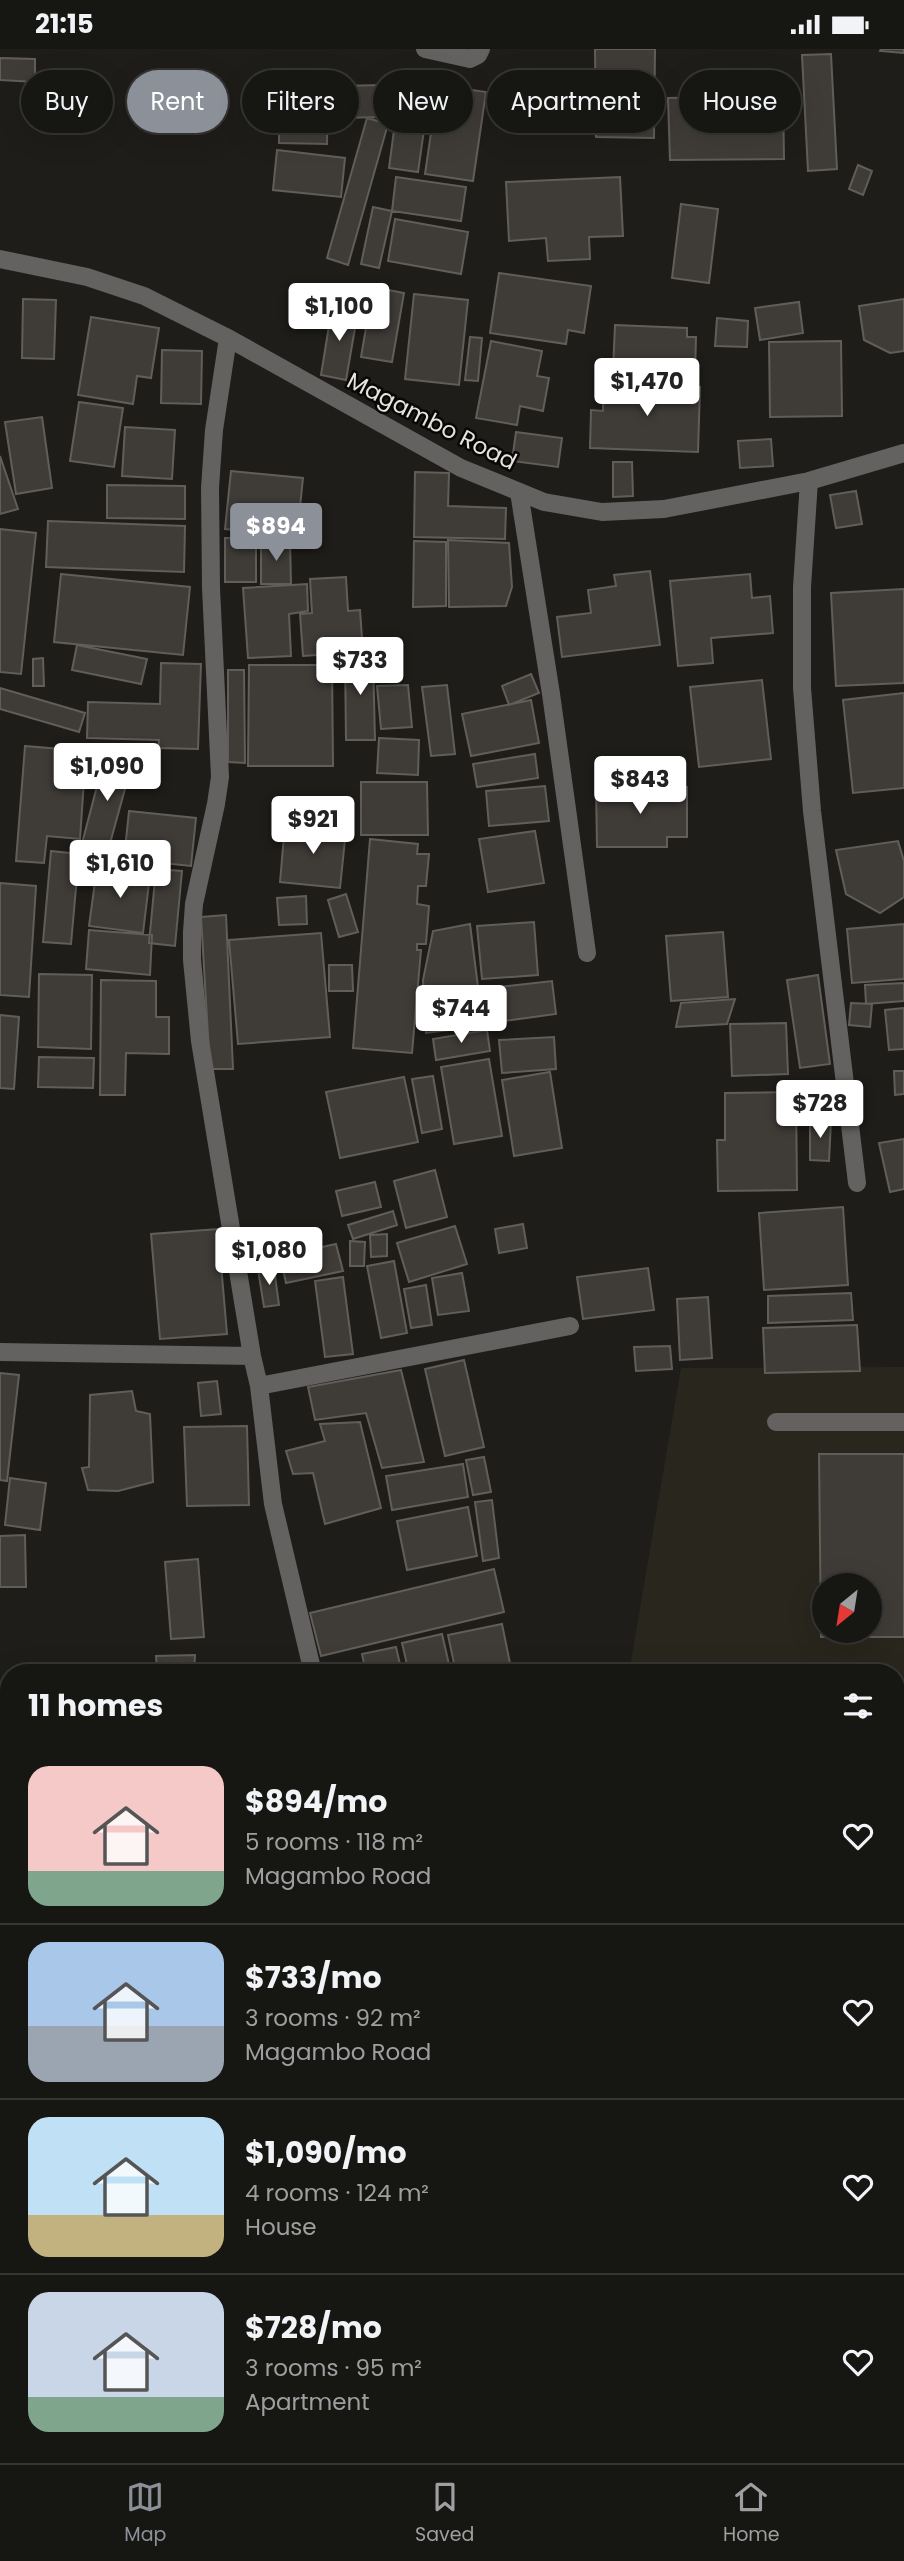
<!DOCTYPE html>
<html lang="en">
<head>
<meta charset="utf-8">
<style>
	body { margin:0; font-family:Poppins,sans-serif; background:#1f1f1c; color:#f1f3f6; height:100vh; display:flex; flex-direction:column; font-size:26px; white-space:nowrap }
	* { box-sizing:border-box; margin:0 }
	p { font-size:23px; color:#9e9fa0 }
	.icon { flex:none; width:38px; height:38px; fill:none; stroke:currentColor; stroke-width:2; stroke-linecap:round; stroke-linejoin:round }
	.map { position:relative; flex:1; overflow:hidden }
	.drawer { position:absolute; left:0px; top:1615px; width:905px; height:800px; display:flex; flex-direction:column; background:#161613; border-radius:28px 28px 0 0; box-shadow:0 7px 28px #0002,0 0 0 2px #353533 }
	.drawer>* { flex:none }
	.guide { position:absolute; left:21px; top:21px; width:863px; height:63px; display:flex; gap:14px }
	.needle { width:46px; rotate:210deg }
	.tools { position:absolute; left:812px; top:1524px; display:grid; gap:14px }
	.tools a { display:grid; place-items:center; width:70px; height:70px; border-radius:50%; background:#161613; box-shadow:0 7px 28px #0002,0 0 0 2px #353533; font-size:35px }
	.price { position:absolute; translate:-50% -60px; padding:0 16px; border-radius:7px; background:#fff; color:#222; font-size:23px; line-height:46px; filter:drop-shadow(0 2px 4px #0008) }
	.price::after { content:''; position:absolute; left:50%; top:42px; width:21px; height:16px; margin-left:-10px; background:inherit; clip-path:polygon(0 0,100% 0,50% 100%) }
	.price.active { background:#8c9099; color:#fff }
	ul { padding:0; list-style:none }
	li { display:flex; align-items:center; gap:21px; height:175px; padding:0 28px }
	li+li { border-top:2px solid #353533 }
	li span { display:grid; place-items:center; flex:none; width:196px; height:140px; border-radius:21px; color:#555 }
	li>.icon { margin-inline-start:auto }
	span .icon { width:84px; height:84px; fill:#fffc; stroke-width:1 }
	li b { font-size:30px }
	h2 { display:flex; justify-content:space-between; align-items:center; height:84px; padding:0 28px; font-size:30px }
	.pill { padding:0 24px; border-radius:32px; background:#161613; box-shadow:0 7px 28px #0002,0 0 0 2px #353533; font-size:24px; line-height:63px }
	.pill.active { background:#8c9099; color:#fff }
	.status { display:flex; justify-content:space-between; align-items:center; height:49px; padding:0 35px; background:#161613; direction:ltr }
	.status svg { height:19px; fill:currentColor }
	.tab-bar { display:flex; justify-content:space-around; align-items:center; height:98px; border-top:2px solid #353533; background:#161613; font-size:19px; color:#9e9fa0 }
	.tab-bar a { display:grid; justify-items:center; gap:4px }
	.tab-bar .active { color:#8c9099 }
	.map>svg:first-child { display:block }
	.built { fill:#29261d; fill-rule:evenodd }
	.building { fill:#3f3c38; stroke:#615e59; stroke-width:2; fill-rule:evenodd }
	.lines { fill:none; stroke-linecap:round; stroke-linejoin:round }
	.minor { stroke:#646161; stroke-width:18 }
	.labels { text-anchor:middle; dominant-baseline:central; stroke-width:5; stroke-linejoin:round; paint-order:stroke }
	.street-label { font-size:23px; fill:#e5e4e1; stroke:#080706 }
</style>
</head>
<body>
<div class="status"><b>21:15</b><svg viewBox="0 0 49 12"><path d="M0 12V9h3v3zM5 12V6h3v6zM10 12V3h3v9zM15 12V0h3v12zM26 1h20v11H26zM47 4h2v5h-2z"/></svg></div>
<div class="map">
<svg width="904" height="2414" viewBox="0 0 904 2414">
	<rect width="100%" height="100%" fill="#1e1d19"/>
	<path class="built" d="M904 1318V2198L896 2191V1624H629L681 1319ZM824 1536H870V1582H824Z"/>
	<path class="building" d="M595 0H655L654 89 596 88Z
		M881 0H904V4L880 2Z
		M831 5 837 120 808 122 802 6Z
		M0 9 35 10V33L0 31Z
		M401 28 431 32 418 123 389 119Z
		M382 36 383 68 340 69 339 37Z
		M438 36 486 43 473 132 425 125Z
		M280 37 328 38 327 95 279 94Z
		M783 47 784 110 670 111 668 49Z
		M367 69 388 75 348 216 327 209Z
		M277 101 345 109 341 148 273 141Z
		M858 116 872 122 863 146 849 140Z
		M396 128 466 138 461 172 392 162Z
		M620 128 623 187 589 188 590 210 548 212 546 189 509 192 506 133Z
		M681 155 718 160 709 234 672 229Z
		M373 158 392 162 379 219 361 215Z
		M395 170 468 183 461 225 388 212Z
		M499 224 591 237 584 284 568 281 566 295 490 284Z
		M373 238 404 244 392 313 361 308Z
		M414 245 468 251 459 336 405 330Z
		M23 250 56 251 54 310 22 309Z
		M904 250V302L890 304 864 291 859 257Z
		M799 253 803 284 760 291 755 259Z
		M332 258 358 262 346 331 321 326Z
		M91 268 159 279 151 329 137 327 133 355 78 346Z
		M717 269 748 272 747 298 715 297Z
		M615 276 687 279V288H696L695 326 613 322Z
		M470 288 482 289 478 332 465 331Z
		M491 292 542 302 537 327 549 329 543 362 520 357 517 376 476 369Z
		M841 292 842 367 770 368 769 293Z
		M162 301 202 302 201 355 161 354Z
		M603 334 700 338 698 403 590 399 591 361 603 362Z
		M79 353 123 359 114 418 70 412Z
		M42 368 52 439 16 445 5 373Z
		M125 378 175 381 172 430 122 427Z
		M516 383 562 389 558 418 512 412Z
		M771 390 773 417 740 419 738 392Z
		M0 407 18 460 0 465Z
		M613 413H632L633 447 613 448Z
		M231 422 303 429 297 487 225 480Z
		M415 423 449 424 448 457 506 459 505 490 414 488Z
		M107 436 185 437V470L107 469Z
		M856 442 862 475 836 479 830 446Z
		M48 472 185 477 184 523 46 518Z
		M0 480 36 484 21 625 0 623Z
		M225 489H256V533H225Z
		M448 491 509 494 512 538 506 557 449 558Z
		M261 492H290L291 535H261Z
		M414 492 446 493V557L413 558Z
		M650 522 660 596 562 608 557 568 591 564 588 541 616 537 614 526Z
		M61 525 190 538 183 606 54 593Z
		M750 525 752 549 770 547 773 584 711 589 713 614 678 617 670 532Z
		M346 528 348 562 360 561 363 603 303 607 300 565 312 564 310 530Z
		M307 535 308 562 289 565 291 607 248 609 243 539Z
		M904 540V634L836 637 831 544Z
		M77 596 147 610 141 635 72 621Z
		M364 602 373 607 375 691H346L345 608Z
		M43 609 44 637H33V610Z
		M161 614 201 615 198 700 158 699 159 691 87 689 88 653 160 655Z
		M249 616H332L333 717H248Z
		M228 621H244L245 714 228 713Z
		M531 625 539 644 509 656 502 637Z
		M762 631 771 710 699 718 690 638Z
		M408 636 412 678 381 680 377 637Z
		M447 636 455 705 431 707 422 638Z
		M0 639 85 664 79 683 0 660Z
		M904 644V739L853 744 843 651Z
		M531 651 539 694 471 707 462 665Z
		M379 689 419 691 418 726 377 724Z
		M25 697 86 702 80 790 47 787 44 814 16 812Z
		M107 699 134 707 106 809 80 802Z
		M535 705 538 729 477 738 473 715Z
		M361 733H427L428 786H361Z
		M545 737 549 772 489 777 486 742Z
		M596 737 687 738V788H667V798H597Z
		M129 762 196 769 191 817 124 810Z
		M285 775 346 781 340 839 280 833Z
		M535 782 544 834 488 843 479 790Z
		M370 790 418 795 417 805H429L426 837H418L417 855 429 857 426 895H417V901H421L412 1004 353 999Z
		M898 792 904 812V848L880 864 846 845 836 801Z
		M51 802 79 805 71 895 43 893Z
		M97 818 150 826 143 884 89 877Z
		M156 820 182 822 175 897 149 894Z
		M0 834 36 837 29 948 0 946Z
		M346 845 358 883 339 888 328 851Z
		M306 847 307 875 279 876 277 849Z
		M226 866 233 1020H210L201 868Z
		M534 873 538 926 482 930 477 877Z
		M470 875 483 977 426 984 423 931 433 882Z
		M904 875V930L852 934 847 880Z
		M89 881 152 886 150 926 86 920Z
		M723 883 728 948 671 952 666 887Z
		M321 884 330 988 238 995 229 891Z
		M329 916H352L353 942H329Z
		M39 925 92 926 91 1000 38 998Z
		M818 926 830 1015 800 1019 787 931Z
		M101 931 156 932V968H169V1005L126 1004 125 1046H100Z
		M552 932 556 965 496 973 491 939Z
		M904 934V952L866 955 865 936Z
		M735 950 727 975 676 978 681 954Z
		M851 954 872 955 870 978 849 976Z
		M904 959V1000L889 1001 885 961Z
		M0 966 19 968 14 1040 0 1039Z
		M786 974 788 1025 732 1027 730 975Z
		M487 981 490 1002 436 1011 433 990Z
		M554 988 556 1020 502 1024 499 991Z
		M39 1008 94 1009 93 1039 38 1038Z
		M489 1010 502 1087 454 1095 441 1018Z
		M894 1022H904V1045L895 1046Z
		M550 1023 562 1099 514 1107 502 1031Z
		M433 1027 442 1080 422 1084 412 1030Z
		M404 1028 418 1093 340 1109 326 1043Z
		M796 1043 797 1141 718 1142 717 1091H725V1044Z
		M810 1071 831 1072 829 1112 810 1111Z
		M904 1090V1140L890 1143 879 1094Z
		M435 1121 447 1168 406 1179 394 1132Z
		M375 1133 381 1158 342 1167 336 1142Z
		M843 1158 848 1236 764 1241 759 1164Z
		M393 1162 397 1176 353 1190 348 1176Z
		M523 1175 527 1199 499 1204 495 1180Z
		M455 1177 467 1215 409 1233 397 1194Z
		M218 1180 227 1285 160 1290 151 1185Z
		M387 1185V1207L371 1208 370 1186Z
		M350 1192 365 1193 364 1217H350Z
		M336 1195 343 1222 286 1234 280 1207Z
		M394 1212 407 1284 381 1289 367 1217Z
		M274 1219 279 1256 264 1258 258 1221Z
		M648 1219 654 1261 583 1270 577 1228Z
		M462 1224 469 1262 438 1266 432 1229Z
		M343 1228 353 1305 325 1308 315 1232Z
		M426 1236 432 1276 411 1279 404 1240Z
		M851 1244 853 1271 768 1274V1247Z
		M708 1248 712 1309 680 1311 677 1250Z
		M857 1276 860 1322 765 1324 763 1279Z
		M670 1297 672 1320 636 1322 634 1298Z
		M464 1311 484 1398 445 1407 425 1320Z
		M401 1321 424 1413 382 1419 366 1364 315 1371 308 1338Z
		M0 1324 19 1326 7 1432 0 1431Z
		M217 1332 221 1365 201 1367 198 1334Z
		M132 1342 136 1362 150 1365 153 1433 118 1442 88 1441 82 1419 89 1418 90 1346Z
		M360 1373 381 1459 325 1475 313 1424 293 1425 286 1402 325 1392 320 1375Z
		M247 1377 249 1456 187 1457 184 1378Z
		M819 1405H904V1588H821ZM824 1536H870V1582H824Z
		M484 1408 491 1443 473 1446 466 1411Z
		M463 1415 468 1448 392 1461 386 1427Z
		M10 1429 46 1434 40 1481 5 1476Z
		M492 1451 499 1509 483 1512 475 1453Z
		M468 1458 477 1507 407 1521 397 1472Z
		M25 1486 26 1538H0V1487Z
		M198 1510 204 1588 171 1590 165 1513Z
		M494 1520 504 1563 321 1607 310 1564Z
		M502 1575 512 1624H456L448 1586Z
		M442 1585 451 1624H409L402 1594Z
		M396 1598 402 1624H366L362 1605Z
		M195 1606 194 1624H157L156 1607Z
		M286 1617V1624H243Z
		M0 2187 9 2191V2277L0 2273Z
		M0 2396 9 2400V2406H22L39 2414H0Z"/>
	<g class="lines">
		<path class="minor" d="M425 0 470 10 478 6 481 0
			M0 210 87 228 144 247 228 289 461 419 544 453 602 463 664 460 809 432 904 404
			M228 289 214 381 210 439 211 539 220 728 216 755 194 855 192 883V911L200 992 252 1307 259 1337 273 1455 313 1624
			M809 432 802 538V639L812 762 857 1134
			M519 443 551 645 587 904
			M0 1303 252 1307
			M259 1337 570 1277
			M776 1373H904
			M0 2052H9
			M0 2097 9 2101
			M0 2290 9 2294
			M325 2406 339 2414
			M500 2406 515 2414
			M183 2414 186 2406
			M588 2414 593 2406
			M693 2414 698 2406"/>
	</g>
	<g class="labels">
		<g class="street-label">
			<text transform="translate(432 372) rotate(27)">Magambo Road</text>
		</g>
	</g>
</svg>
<div class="tools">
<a><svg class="needle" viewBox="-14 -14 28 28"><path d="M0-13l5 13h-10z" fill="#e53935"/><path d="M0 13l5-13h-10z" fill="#9e9fa0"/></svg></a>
</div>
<b class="price" style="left:339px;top:294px">$1,100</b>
<b class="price" style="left:647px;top:369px">$1,470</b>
<b class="price active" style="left:276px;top:514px">$894</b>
<b class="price" style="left:360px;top:648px">$733</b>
<b class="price" style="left:107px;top:754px">$1,090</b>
<b class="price" style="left:640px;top:767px">$843</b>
<b class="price" style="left:313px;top:807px">$921</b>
<b class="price" style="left:120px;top:851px">$1,610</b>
<b class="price" style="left:461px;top:996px">$744</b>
<b class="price" style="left:820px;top:1091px">$728</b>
<b class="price" style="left:269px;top:1238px">$1,080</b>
<div class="guide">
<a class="pill">Buy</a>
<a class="pill active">Rent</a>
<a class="pill">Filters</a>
<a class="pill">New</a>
<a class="pill">Apartment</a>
<a class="pill">House</a>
</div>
<section class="drawer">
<h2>11 homes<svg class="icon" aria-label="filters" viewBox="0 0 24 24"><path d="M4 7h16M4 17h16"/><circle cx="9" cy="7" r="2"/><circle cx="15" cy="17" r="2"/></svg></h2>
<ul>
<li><span style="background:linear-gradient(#f6c9c9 75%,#7fa58c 0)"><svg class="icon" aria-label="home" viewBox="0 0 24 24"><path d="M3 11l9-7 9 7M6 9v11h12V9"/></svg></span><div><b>$894/mo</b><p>5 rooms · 118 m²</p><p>Magambo Road</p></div><svg class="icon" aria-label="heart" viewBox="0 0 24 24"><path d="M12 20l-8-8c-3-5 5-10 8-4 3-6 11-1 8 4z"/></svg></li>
<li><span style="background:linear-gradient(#a9c7e8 60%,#9aa5b1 0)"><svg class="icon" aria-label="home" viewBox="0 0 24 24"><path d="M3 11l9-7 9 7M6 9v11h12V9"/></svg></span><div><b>$733/mo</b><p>3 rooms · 92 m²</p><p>Magambo Road</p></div><svg class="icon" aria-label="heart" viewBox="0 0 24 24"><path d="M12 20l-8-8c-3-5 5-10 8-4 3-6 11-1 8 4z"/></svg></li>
<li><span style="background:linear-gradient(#bfe0f5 70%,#c2b280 0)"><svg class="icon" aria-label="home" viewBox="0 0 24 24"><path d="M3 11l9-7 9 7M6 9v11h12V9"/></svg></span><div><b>$1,090/mo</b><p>4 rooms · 124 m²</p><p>House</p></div><svg class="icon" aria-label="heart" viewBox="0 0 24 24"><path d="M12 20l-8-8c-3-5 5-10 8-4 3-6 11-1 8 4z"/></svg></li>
<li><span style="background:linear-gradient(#c9d6e8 75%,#7fa58c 0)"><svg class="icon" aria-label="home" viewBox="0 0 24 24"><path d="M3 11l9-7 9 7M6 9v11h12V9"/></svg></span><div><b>$728/mo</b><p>3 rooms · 95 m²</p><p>Apartment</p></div><svg class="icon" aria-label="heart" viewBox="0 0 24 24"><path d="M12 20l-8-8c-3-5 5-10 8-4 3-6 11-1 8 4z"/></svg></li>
</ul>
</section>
</div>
<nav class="tab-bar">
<a class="active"><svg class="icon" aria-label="map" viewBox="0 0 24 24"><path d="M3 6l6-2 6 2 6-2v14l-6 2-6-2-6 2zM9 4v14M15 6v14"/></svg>Map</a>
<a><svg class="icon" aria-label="saved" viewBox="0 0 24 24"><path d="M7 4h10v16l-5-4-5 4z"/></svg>Saved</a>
<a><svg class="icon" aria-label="home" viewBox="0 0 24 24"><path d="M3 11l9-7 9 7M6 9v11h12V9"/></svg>Home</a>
</nav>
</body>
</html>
